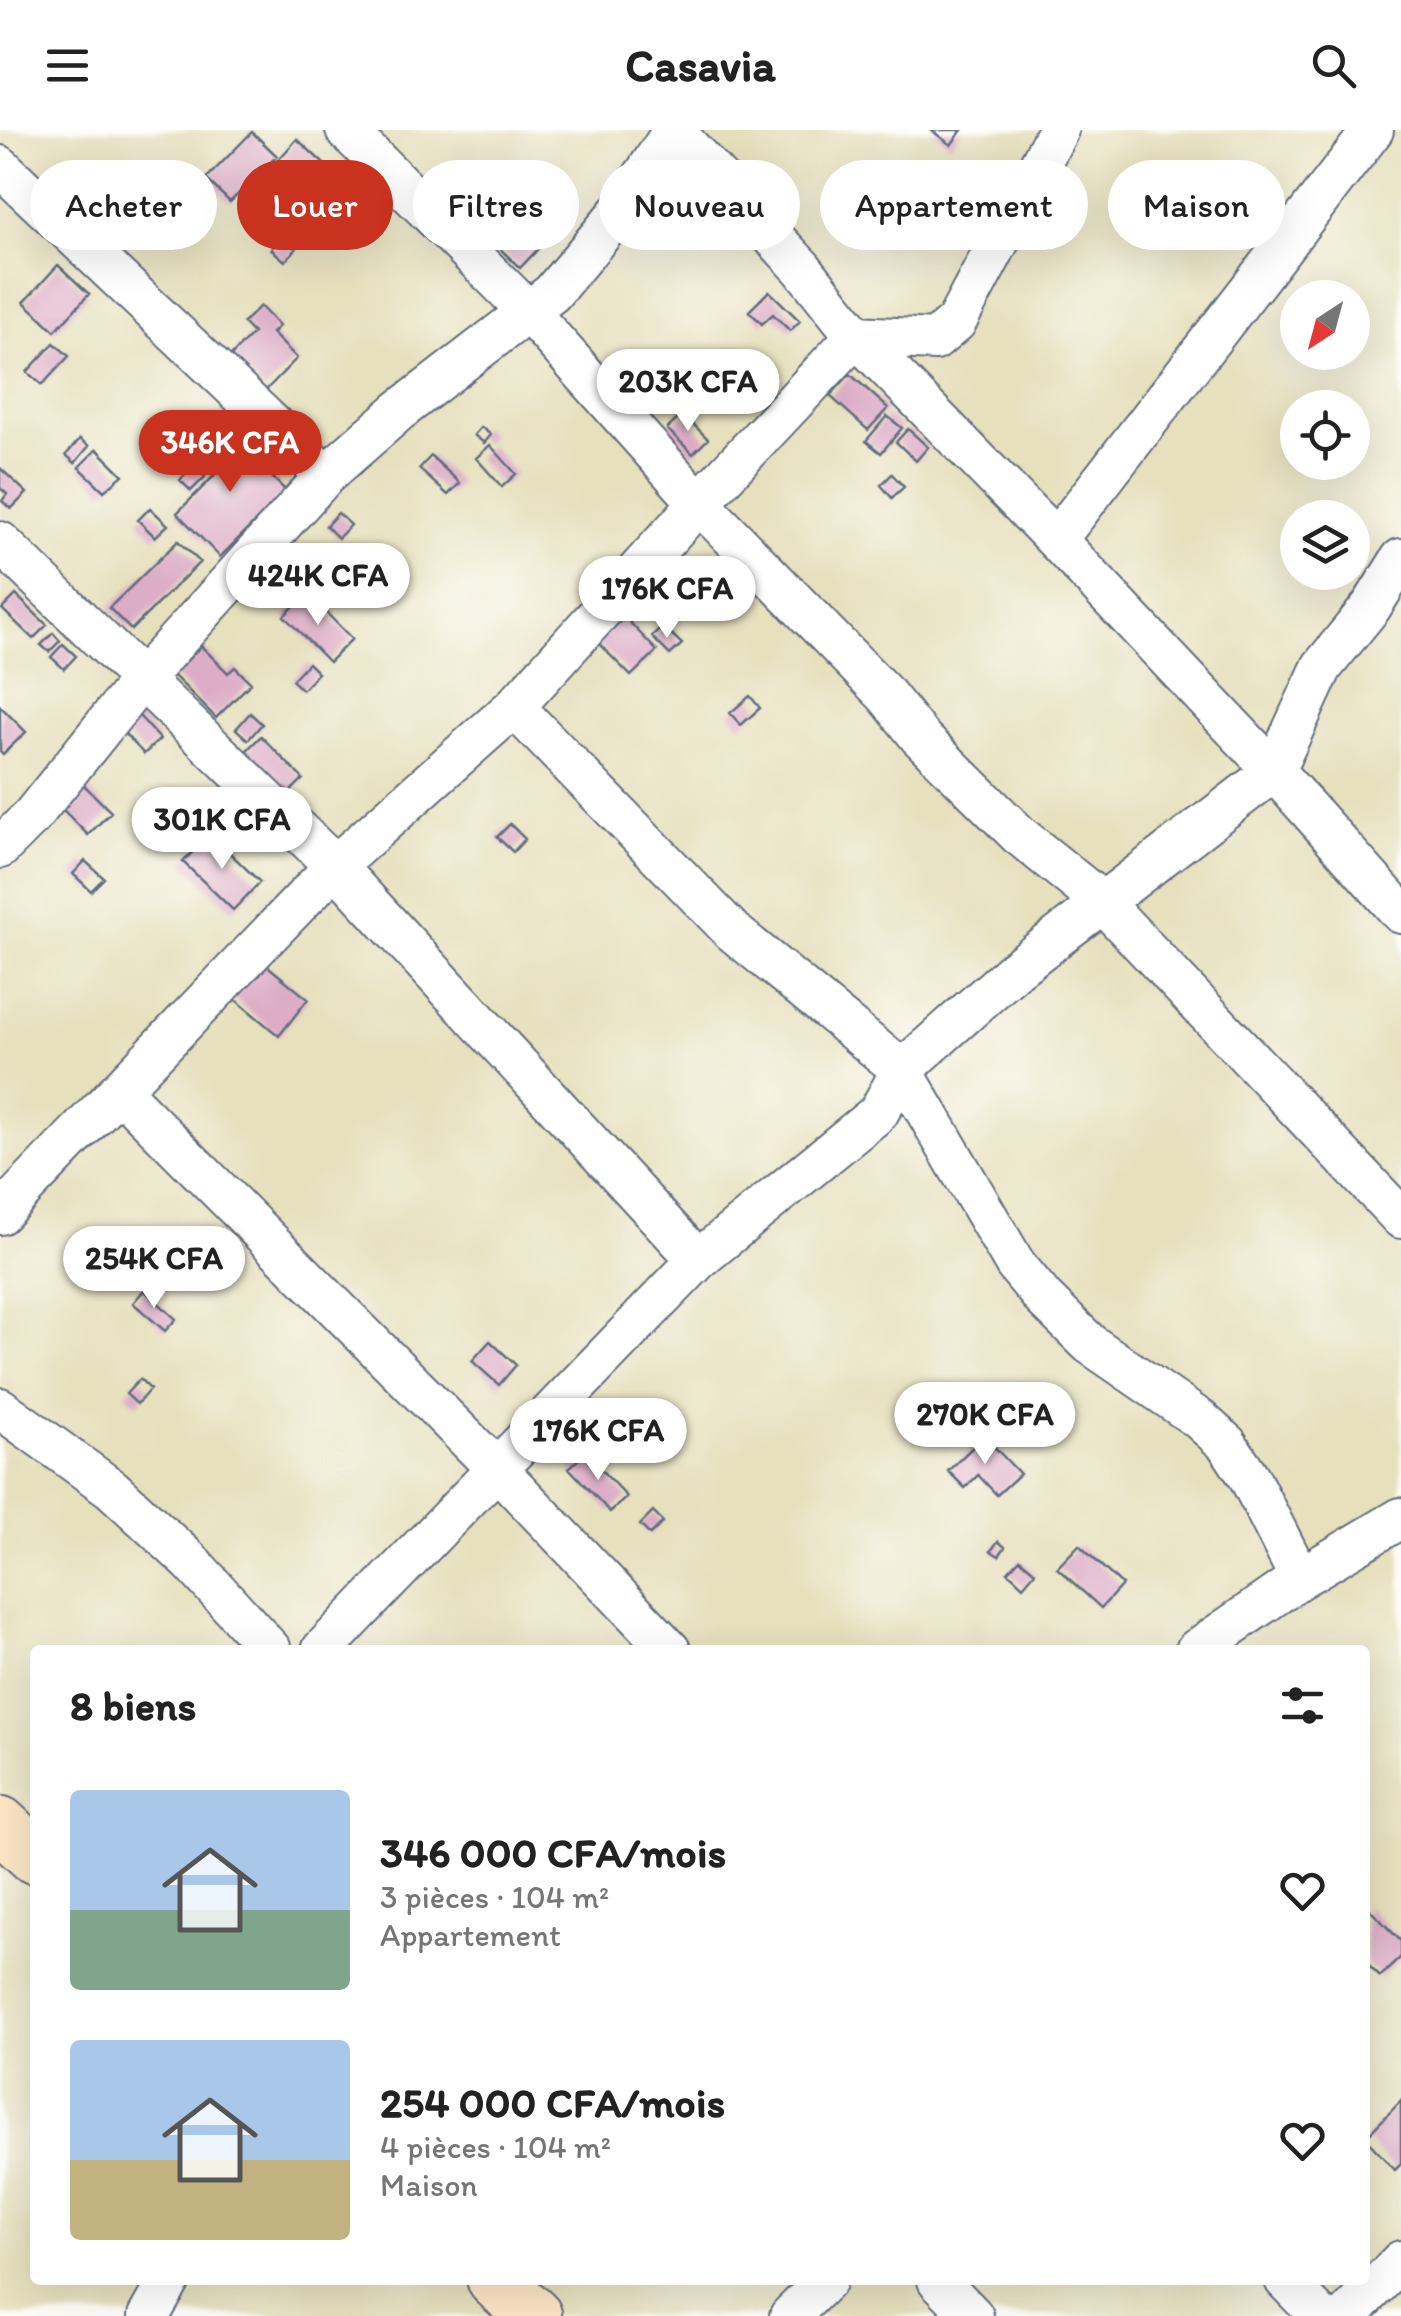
<!DOCTYPE html>
<html lang="fr">
<head>
<meta charset="utf-8">
<style>
	body { margin:0; font-family:Itim,sans-serif; background:#f6f6f6; color:#222; height:100vh; display:flex; flex-direction:column; font-size:38px; white-space:nowrap }
	* { box-sizing:border-box; margin:0 }
	p { font-size:32px; color:#767676 }
	.icon { flex:none; width:55px; height:55px; fill:none; stroke:currentColor; stroke-width:2; stroke-linecap:round; stroke-linejoin:round }
	.map { position:relative; flex:1; overflow:hidden }
	.details { position:absolute; left:30px; top:1515px; width:1340px; height:640px; display:flex; flex-direction:column; background:#fff; border-radius:10px; box-shadow:0 10px 40px #0002 }
	.details>* { flex:none }
	.hud { position:absolute; left:30px; top:30px; width:1342px; height:90px; display:flex; gap:20px }
	.needle { width:65px; rotate:216deg }
	.tools { position:absolute; left:1280px; top:150px; display:grid; gap:20px }
	.tools a { display:grid; place-items:center; width:90px; height:90px; border-radius:50%; background:#fff; box-shadow:0 10px 40px #0002; font-size:50px }
	.price { position:absolute; translate:-50% -85px; padding:0 22px; border-radius:35px; background:#fff; color:#222; font-size:32px; line-height:65px; filter:drop-shadow(0 2px 5px #0008) }
	.price::after { content:''; position:absolute; left:50%; top:60px; width:30px; height:22px; margin-left:-15px; background:inherit; clip-path:polygon(0 0,100% 0,50% 100%) }
	.price.current { background:#c8321e; color:#fff }
	ul { padding:0; list-style:none }
	li { display:flex; align-items:center; gap:30px; height:250px; padding:0 40px }
	li span { display:grid; place-items:center; flex:none; width:280px; height:200px; border-radius:10px; color:#555 }
	li>.icon { margin-inline-start:auto }
	span .icon { width:120px; height:120px; fill:#fffc; stroke-width:1 }
	li b { font-size:42px }
	h2 { display:flex; justify-content:space-between; align-items:center; height:120px; padding:0 40px; font-size:42px }
	.pill { padding:0 35px; border-radius:45px; background:#fff; box-shadow:0 10px 40px #0002; font-size:35px; line-height:90px }
	.pill.current { background:#c8321e; color:#fff }
	header { display:flex; justify-content:space-between; align-items:center; height:130px; padding:0 40px; background:#fff; font-size:45px; font-weight:800 }
	.map>svg:first-child { display:block }
	.building { fill:#ddadc8 }
	.lines { fill:none; stroke-linecap:round; stroke-linejoin:round }
	.street-casing { stroke:#626d7f; stroke-width:44 }
	.secondary-casing { stroke:#626d7f; stroke-width:59 }
	.street { stroke:#fff; stroke-width:40 }
	.secondary { stroke:#fce5c4; stroke-width:55 }
</style>
</head>
<body>
<header><svg class="icon" aria-label="menu" viewBox="0 0 24 24"><path d="M4 6h16M4 12h16M4 18h16"/></svg>Casavia<svg class="icon" aria-label="search" viewBox="0 0 24 24"><circle cx="10" cy="10" r="6"/><path d="M15 15l6 6"/></svg></header>
<div class="map">
<svg width="1401" height="2186" viewBox="0 0 1401 2186">
	<rect width="100%" height="100%" fill="#fdfcf7"/>
	<filter id="ink" filterUnits="userSpaceOnUse"><feTurbulence type="fractalNoise" baseFrequency=".01" numOctaves="2"/><feDisplacementMap in="SourceGraphic" scale="20" xChannelSelector="R" yChannelSelector="G"/><feConvolveMatrix kernelMatrix="1 2 1 2 8 2 1 2 1" color-interpolation-filters="sRGB"/></filter>
	<filter id="wash" filterUnits="userSpaceOnUse"><feTurbulence type="fractalNoise" baseFrequency=".0048" numOctaves="4" result="noise"/><feDisplacementMap in="SourceGraphic" scale="40" xChannelSelector="R" yChannelSelector="G"/><feGaussianBlur stdDeviation="2.25" result="paint"/><feColorMatrix in="noise" values="0 0 0 0 0 0 0 0 0 0 0 0 0 0 0 0 0 1.4 0 .05"/><feComposite in="paint" operator="in"/></filter>
	<g filter="url(#wash)">
		<rect width="100%" height="100%" fill="#e6e0bd"/>
		<g id="blocks">
			<path class="building" d="M931 0H962L951 15Z
				M252 2 277 26 230 72 206 49Z
				M297 9 335 44 322 59 331 67 311 88 265 45Z
				M517 33 531 46 516 61 556 100 520 138 466 86Z
				M538 44 571 74 561 86 527 55Z
				M1132 45 1144 53 1137 63 1125 56Z
				M282 107 296 119 285 131 271 119Z
				M58 135 89 164 55 201 24 172Z
				M769 161 800 191 790 201 773 184 762 194 749 181Z
				M260 176 279 196 272 203 297 228 265 261 230 227 253 203 243 193Z
				M54 213 69 226 42 255 27 242Z
				M635 236 663 265 649 279 621 249Z
				M850 244 888 278 868 300 830 266Z
				M683 284 708 309 693 324 667 299Z
				M887 286 902 298 881 323 866 311Z
				M481 297 491 305 484 313 474 305Z
				M908 299 928 317 916 331 896 312Z
				M227 301 286 361 220 427 177 383 214 346 198 330Z
				M80 309 89 316 75 333 66 325Z
				M490 315 516 344 502 357 476 328Z
				M97 319 123 345 104 361 79 337Z
				M431 326 460 353 448 365 419 339Z
				M194 336 205 347 191 361 180 350Z
				M0 338 27 363 11 379 2 371 7 364 0 358Z
				M892 344 904 357 892 368 881 355Z
				M150 378 168 395 155 407 138 390Z
				M338 383 351 395 338 408 326 396Z
				M178 411 200 432 131 500 109 478Z
				M307 463 352 509 329 532 284 486Z
				M16 465 47 495 33 509 2 479Z
				M616 478 657 521 631 546 589 504Z
				M663 496 682 514 670 525 652 507Z
				M53 503 60 511 49 522 41 515Z
				M63 514 76 526 64 539 51 527Z
				M201 516 228 543 235 537 251 553 216 588 173 545Z
				M308 533 318 543 302 560 292 550Z
				M750 566 760 578 741 595 730 583Z
				M0 576 26 602 3 624 0 621Z
				M132 578 160 609 144 624 116 594Z
				M250 583 262 594 248 610 236 599Z
				M261 606 303 649 286 666 244 623Z
				M74 645 111 682 88 705 51 668Z
				M510 694 525 709 513 722 497 707Z
				M210 704 260 752 233 780 183 732Z
				M85 731 104 748 91 761 73 744Z
				M259 829 308 869 279 906 230 865Z
				M144 1160 176 1189 165 1201 133 1173Z
				M490 1211 516 1235 499 1255 472 1231Z
				M140 1249 150 1259 137 1274 126 1264Z
				M984 1306 1020 1344 997 1365 978 1345 965 1358 948 1341Z
				M585 1323 627 1367 610 1382 569 1338Z
				M653 1382 663 1392 650 1405 640 1395Z
				M998 1411 1005 1417 999 1426 991 1421Z
				M1079 1415 1122 1455 1101 1478 1057 1438Z
				M1020 1429 1035 1442 1023 1456 1008 1442Z
				M1365 1775 1401 1811V1827L1380 1847 1365 1832Z
				M1401 1971V2034L1395 2040 1365 2008Z"/>
		</g>
	</g>
	<g filter="url(#ink)">
		<use href="#blocks" fill-opacity="0" stroke="#626d7f" stroke-width="2.5"/>
		<g class="lines">
			<defs>
				<path id="street" d="M346 0 526 179 699 373 887 566 919 606 1019 705 1102 772 1401 1088
					M673 0 802 138 856 206 1056 410 1274 641 1401 783
					M0 36 326 345
					M1056 410 1373 0
					M0 412 335 736 698 1130
					M514 577 732 801 902 940 1016 839 1274 641 1322 537 1371 477 1401 429
					M0 718 32 686 141 550 326 345 399 281 552 163 619 83 674 0
					M120 961 497 1339 670 1520
					M0 1084 335 736 514 577 699 373 856 206 935 210 956 192 1058 0
					M0 1278 112 1359 191 1432 271 1520
					M322 1520 698 1130 878 983 902 940 1015 1134 1044 1169 1090 1214 1199 1289 1227 1314 1249 1347 1300 1448
					M1196 1520 1300 1448 1401 1388
					M938 2150 973 2186
					M1285 2150 1320 2186
					M149 2186 170 2150
					M790 2186 826 2150
					M1347 2186 1401 2131"/>
				<path id="secondary" d="M0 1694 35 1726
					M495 2150 534 2186"/>
			</defs>
			<use href="#street" class="street-casing"/>
			<use href="#secondary" class="secondary-casing"/>
			<use href="#street" class="street"/>
			<use href="#secondary" class="secondary"/>
		</g>
	</g>
</svg>
<div class="tools">
<a><svg class="needle" viewBox="-14 -14 28 28"><path d="M0-13l5 13h-10z" fill="#e53935"/><path d="M0 13l5-13h-10z" fill="#767676"/></svg></a>
<a><svg class="icon" aria-label="locate" viewBox="0 0 24 24"><circle cx="12" cy="12" r="6"/><path d="M12 2v4M12 18v4M2 12h4M18 12h4"/></svg></a>
<a><svg class="icon" aria-label="layers" viewBox="0 0 24 24"><path d="M12 4l9 5-9 5-9-5zM3 14l9 5 9-5"/></svg></a>
</div>
<b class="price" style="left:688px;top:304px">203K CFA</b>
<b class="price current" style="left:230px;top:365px">346K CFA</b>
<b class="price" style="left:318px;top:498px">424K CFA</b>
<b class="price" style="left:667px;top:511px">176K CFA</b>
<b class="price" style="left:222px;top:742px">301K CFA</b>
<b class="price" style="left:154px;top:1181px">254K CFA</b>
<b class="price" style="left:985px;top:1337px">270K CFA</b>
<b class="price" style="left:598px;top:1353px">176K CFA</b>
<div class="hud">
<a class="pill">Acheter</a>
<a class="pill current">Louer</a>
<a class="pill">Filtres</a>
<a class="pill">Nouveau</a>
<a class="pill">Appartement</a>
<a class="pill">Maison</a>
</div>
<section class="details">
<h2>8 biens<svg class="icon" aria-label="filters" viewBox="0 0 24 24"><path d="M4 7h16M4 17h16"/><circle cx="9" cy="7" r="2"/><circle cx="15" cy="17" r="2"/></svg></h2>
<ul>
<li><span style="background:linear-gradient(#a9c7e8 60%,#7fa58c 0)"><svg class="icon" aria-label="home" viewBox="0 0 24 24"><path d="M3 11l9-7 9 7M6 9v11h12V9"/></svg></span><div><b>346 000 CFA/mois</b><p>3 pièces · 104 m²</p><p>Appartement</p></div><svg class="icon" aria-label="heart" viewBox="0 0 24 24"><path d="M12 20l-8-8c-3-5 5-10 8-4 3-6 11-1 8 4z"/></svg></li>
<li><span style="background:linear-gradient(#a9c7e8 60%,#c2b280 0)"><svg class="icon" aria-label="home" viewBox="0 0 24 24"><path d="M3 11l9-7 9 7M6 9v11h12V9"/></svg></span><div><b>254 000 CFA/mois</b><p>4 pièces · 104 m²</p><p>Maison</p></div><svg class="icon" aria-label="heart" viewBox="0 0 24 24"><path d="M12 20l-8-8c-3-5 5-10 8-4 3-6 11-1 8 4z"/></svg></li>
</ul>
</section>
</div>
</body>
</html>
